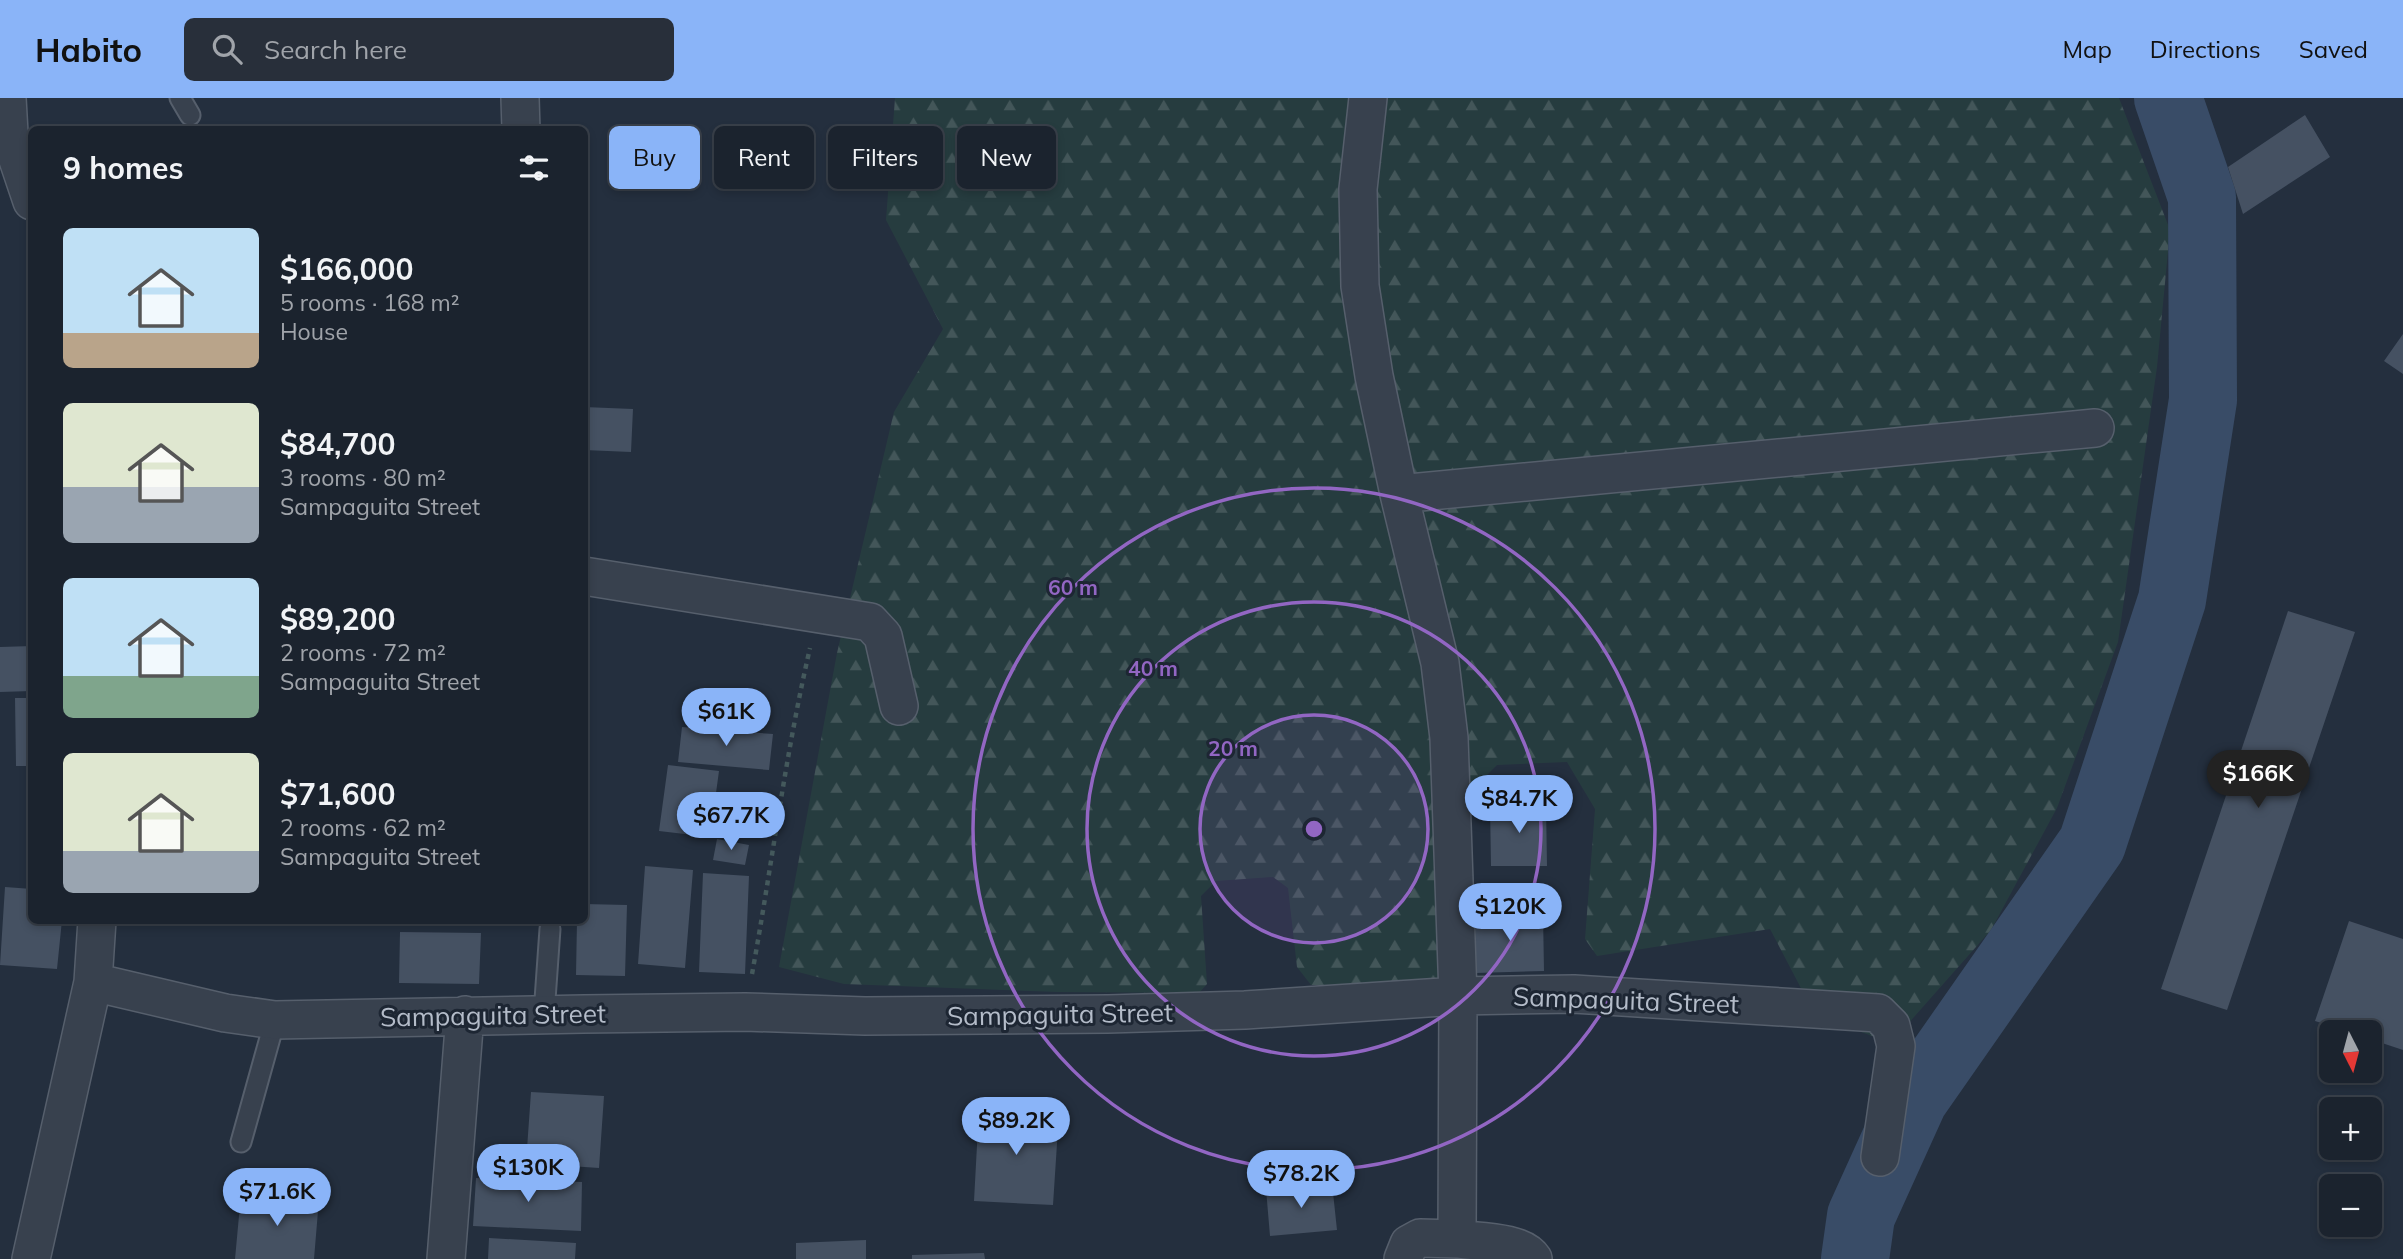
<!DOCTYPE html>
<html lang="en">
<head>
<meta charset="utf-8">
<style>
	body { margin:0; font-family:Mulish,sans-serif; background:#282f3a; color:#f1f3f6; height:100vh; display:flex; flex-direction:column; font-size:26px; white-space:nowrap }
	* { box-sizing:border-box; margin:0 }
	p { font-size:23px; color:#a0a4aa }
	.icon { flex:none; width:38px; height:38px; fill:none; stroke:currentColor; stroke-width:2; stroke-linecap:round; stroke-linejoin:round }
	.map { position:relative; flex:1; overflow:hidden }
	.panel { position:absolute; left:28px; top:28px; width:560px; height:798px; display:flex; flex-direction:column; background:#1b232e; border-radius:10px; box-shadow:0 4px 10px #0003,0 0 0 2px #39404a }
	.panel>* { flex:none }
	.guide { position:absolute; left:609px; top:28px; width:665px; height:63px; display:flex; gap:14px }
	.needle { width:46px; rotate:174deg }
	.buttons { position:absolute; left:2319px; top:922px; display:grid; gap:14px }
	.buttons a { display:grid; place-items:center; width:63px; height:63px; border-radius:10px; background:#1b232e; box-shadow:0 4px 10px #0003,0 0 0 2px #39404a; font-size:35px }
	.price { position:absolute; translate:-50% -60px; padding:0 16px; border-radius:24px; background:#8ab4f8; color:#111; font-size:23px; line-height:46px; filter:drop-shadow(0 2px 4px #0008) }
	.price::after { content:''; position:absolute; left:50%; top:42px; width:21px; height:16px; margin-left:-10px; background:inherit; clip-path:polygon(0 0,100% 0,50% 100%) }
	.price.current { background:#222; color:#fff }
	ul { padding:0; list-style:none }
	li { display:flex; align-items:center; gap:21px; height:175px; padding:0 35px }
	li span { display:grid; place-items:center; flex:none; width:196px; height:140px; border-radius:10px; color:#555 }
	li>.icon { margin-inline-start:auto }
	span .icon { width:84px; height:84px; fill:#fffc; stroke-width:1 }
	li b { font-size:30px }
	h2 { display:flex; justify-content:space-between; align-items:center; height:84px; padding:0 35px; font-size:30px }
	.tag { padding:0 24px; border-radius:10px; background:#1b232e; box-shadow:0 4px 10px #0003,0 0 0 2px #39404a; font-size:24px; line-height:63px }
	.tag.current { background:#8ab4f8; color:#111 }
	header { display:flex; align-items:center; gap:42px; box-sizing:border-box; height:98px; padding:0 35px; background:#8ab4f8; color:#111 }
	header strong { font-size:33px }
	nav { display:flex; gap:38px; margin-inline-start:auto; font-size:24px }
	.search { width:490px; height:63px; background:#282f3a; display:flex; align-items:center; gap:18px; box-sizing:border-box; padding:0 24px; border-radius:10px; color:#a0a4aa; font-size:26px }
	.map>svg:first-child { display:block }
	.forest { fill:url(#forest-firs) }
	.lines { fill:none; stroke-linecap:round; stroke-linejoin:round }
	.river { stroke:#394c67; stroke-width:68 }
	.building { fill:#455162 }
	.lane-casing { stroke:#565f6c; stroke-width:23 }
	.street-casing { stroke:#565f6c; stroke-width:40 }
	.path { stroke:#44595c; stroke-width:4.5; stroke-dasharray:5 5; stroke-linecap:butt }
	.lane { stroke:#38414e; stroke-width:19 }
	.street { stroke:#38414e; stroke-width:37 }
	.ring { fill:none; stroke:#9266c3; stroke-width:3.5 }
	.labels { text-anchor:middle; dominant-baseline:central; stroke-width:6; stroke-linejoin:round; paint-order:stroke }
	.street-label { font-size:26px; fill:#b4bcc9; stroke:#1d2633 }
	.centre { fill:#9266c3; stroke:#1d2633; stroke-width:3.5 }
	.ring-label { font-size:21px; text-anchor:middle; font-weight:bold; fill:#9266c3; stroke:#1d2633; stroke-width:6; stroke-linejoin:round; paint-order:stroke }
</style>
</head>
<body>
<header>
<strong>Habito</strong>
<div class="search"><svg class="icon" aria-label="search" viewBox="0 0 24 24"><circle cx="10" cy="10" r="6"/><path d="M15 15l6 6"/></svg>Search here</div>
<nav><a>Map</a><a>Directions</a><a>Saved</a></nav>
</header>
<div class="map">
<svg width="2403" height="1161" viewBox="0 0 2403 1161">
	<defs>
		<pattern id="forest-firs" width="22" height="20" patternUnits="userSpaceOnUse" patternTransform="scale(1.75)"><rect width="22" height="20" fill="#263c3f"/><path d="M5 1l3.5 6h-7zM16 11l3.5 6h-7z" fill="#435659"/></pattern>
	</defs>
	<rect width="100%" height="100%" fill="#242f3e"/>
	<path class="forest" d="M895 0H2119L2170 132 2157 269 2118 544 2057 710 1991 832 1891 945 1815 917 1770 831 1597 858 1585 841 1595 711 1567 664 1497 667 1465 699 1454 865 1433 888 1311 887 1297 869 1288 790 1273 779 1216 783 1201 798 1207 886 1199 895 1058 894 844 886 779 869 837 555 894 314 943 231 886 122Z"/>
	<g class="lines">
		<path class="river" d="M1855 1161 1861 1118 1914 1001 2092 746 2172 502 2203 302 2202 99 2168 0"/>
	</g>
	<path class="building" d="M2305 17 2330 59 2243 116 2228 69Z
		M2403 236V276L2384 263Z
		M584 309 633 311 631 354 584 352Z
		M2288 513 2355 534 2227 912 2161 891Z
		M32 548V593L0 594V549Z
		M15 600H32V668H16Z
		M682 629 773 636 769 672 678 664Z
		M668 667 719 673 710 739 659 733Z
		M1546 706 1547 768H1491L1490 708Z
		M717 741 749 747 745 767 713 762Z
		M645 768 693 772 685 870 638 866Z
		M703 775 749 778 745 876 699 874Z
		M5 789 32 791V822H62L57 871 0 867Z
		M584 806 627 807 625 878 576 877 577 822H584Z
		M1543 815 1544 873 1476 875 1475 817Z
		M2349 823 2403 841V952L2370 941V934H2350L2315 923Z
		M400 834 481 835 479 886 399 885Z
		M531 994 604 998 599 1070 526 1065Z
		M979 1010 1059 1015 1053 1107 974 1103Z
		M476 1080 582 1084 581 1133 473 1128Z
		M1332 1085 1337 1132 1270 1138 1266 1091Z
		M241 1096 319 1101 314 1161H235Z
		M489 1140 576 1145 575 1161H488Z
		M866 1142V1161H796V1145Z
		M984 1155 985 1161H912V1157Z"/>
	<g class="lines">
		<defs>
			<path id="lane" d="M180 0 190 17
				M544 916 550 831
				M241 1044 275 922"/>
			<path id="street" d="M7 0 9 35 32 103
				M520 0 521 32
				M1368 0 1358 91 1360 188 1374 278 1399 396 1440 565 1449 640 1458 898 1457 1141 1420 1140 1409 1146 1403 1161
				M1399 396 2095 330
				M584 478 870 524 883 538 899 608
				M93 884 225 915 275 922 584 916 745 914 865 918 1108 916 1245 912 1458 898 1574 896 1878 915 1891 928 1896 948 1880 1059
				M1457 1141C1478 1144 1522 1143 1533 1161
				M31 1161 93 884 97 822
				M446 1161 465 917"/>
		</defs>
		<use href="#lane" class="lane-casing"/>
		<use href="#street" class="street-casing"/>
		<path class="path" d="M752 876C772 767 785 658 810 550"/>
		<use href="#lane" class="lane"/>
		<use href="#street" class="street"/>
	</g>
	<circle cx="1314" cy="731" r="114" fill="#9266c3" fill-opacity=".12"/>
	<g class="ring">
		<circle cx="1314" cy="731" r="114"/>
		<circle cx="1314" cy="731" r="227"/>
		<circle cx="1314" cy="731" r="341"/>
	</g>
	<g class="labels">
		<g class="street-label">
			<text transform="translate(1626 902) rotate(2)">Sampaguita Street</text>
			<text transform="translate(1060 916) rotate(-1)">Sampaguita Street</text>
			<text transform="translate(493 917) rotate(-1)">Sampaguita Street</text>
		</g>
	</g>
	<circle cx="1314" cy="731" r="10" class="centre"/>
	<g class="ring-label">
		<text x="1073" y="497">60 m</text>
		<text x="1153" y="578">40 m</text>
		<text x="1233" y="658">20 m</text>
	</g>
</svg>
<div class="buttons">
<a><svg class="needle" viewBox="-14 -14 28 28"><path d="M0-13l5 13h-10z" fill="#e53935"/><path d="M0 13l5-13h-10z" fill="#a0a4aa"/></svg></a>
<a>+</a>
<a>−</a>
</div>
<b class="price" style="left:726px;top:650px">$61K</b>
<b class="price current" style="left:2258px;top:712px">$166K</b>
<b class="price" style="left:1519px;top:737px">$84.7K</b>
<b class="price" style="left:731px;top:754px">$67.7K</b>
<b class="price" style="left:1510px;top:845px">$120K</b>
<b class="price" style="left:1016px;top:1059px">$89.2K</b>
<b class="price" style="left:528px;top:1106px">$130K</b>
<b class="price" style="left:1301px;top:1112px">$78.2K</b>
<b class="price" style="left:277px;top:1130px">$71.6K</b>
<div class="guide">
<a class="tag current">Buy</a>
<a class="tag">Rent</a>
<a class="tag">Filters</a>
<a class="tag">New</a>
</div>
<section class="panel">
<h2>9 homes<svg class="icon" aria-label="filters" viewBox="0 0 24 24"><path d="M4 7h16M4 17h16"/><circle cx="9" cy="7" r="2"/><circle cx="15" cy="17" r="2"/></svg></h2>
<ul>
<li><span style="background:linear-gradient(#bfe0f5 75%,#b9a48a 0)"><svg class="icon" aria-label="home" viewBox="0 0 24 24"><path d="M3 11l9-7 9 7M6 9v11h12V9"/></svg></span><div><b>$166,000</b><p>5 rooms · 168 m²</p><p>House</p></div></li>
<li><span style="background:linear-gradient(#dfe7d0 60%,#9aa5b1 0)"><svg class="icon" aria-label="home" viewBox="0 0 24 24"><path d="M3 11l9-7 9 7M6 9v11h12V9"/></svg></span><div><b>$84,700</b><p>3 rooms · 80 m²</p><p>Sampaguita Street</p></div></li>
<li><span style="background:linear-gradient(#bfe0f5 70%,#7fa58c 0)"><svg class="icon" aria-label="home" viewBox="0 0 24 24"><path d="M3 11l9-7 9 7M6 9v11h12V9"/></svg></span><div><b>$89,200</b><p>2 rooms · 72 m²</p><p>Sampaguita Street</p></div></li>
<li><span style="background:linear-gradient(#dfe7d0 70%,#9aa5b1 0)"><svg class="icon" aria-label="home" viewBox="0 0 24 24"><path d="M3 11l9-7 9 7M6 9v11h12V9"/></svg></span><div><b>$71,600</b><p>2 rooms · 62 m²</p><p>Sampaguita Street</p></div></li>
</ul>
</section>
</div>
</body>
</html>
